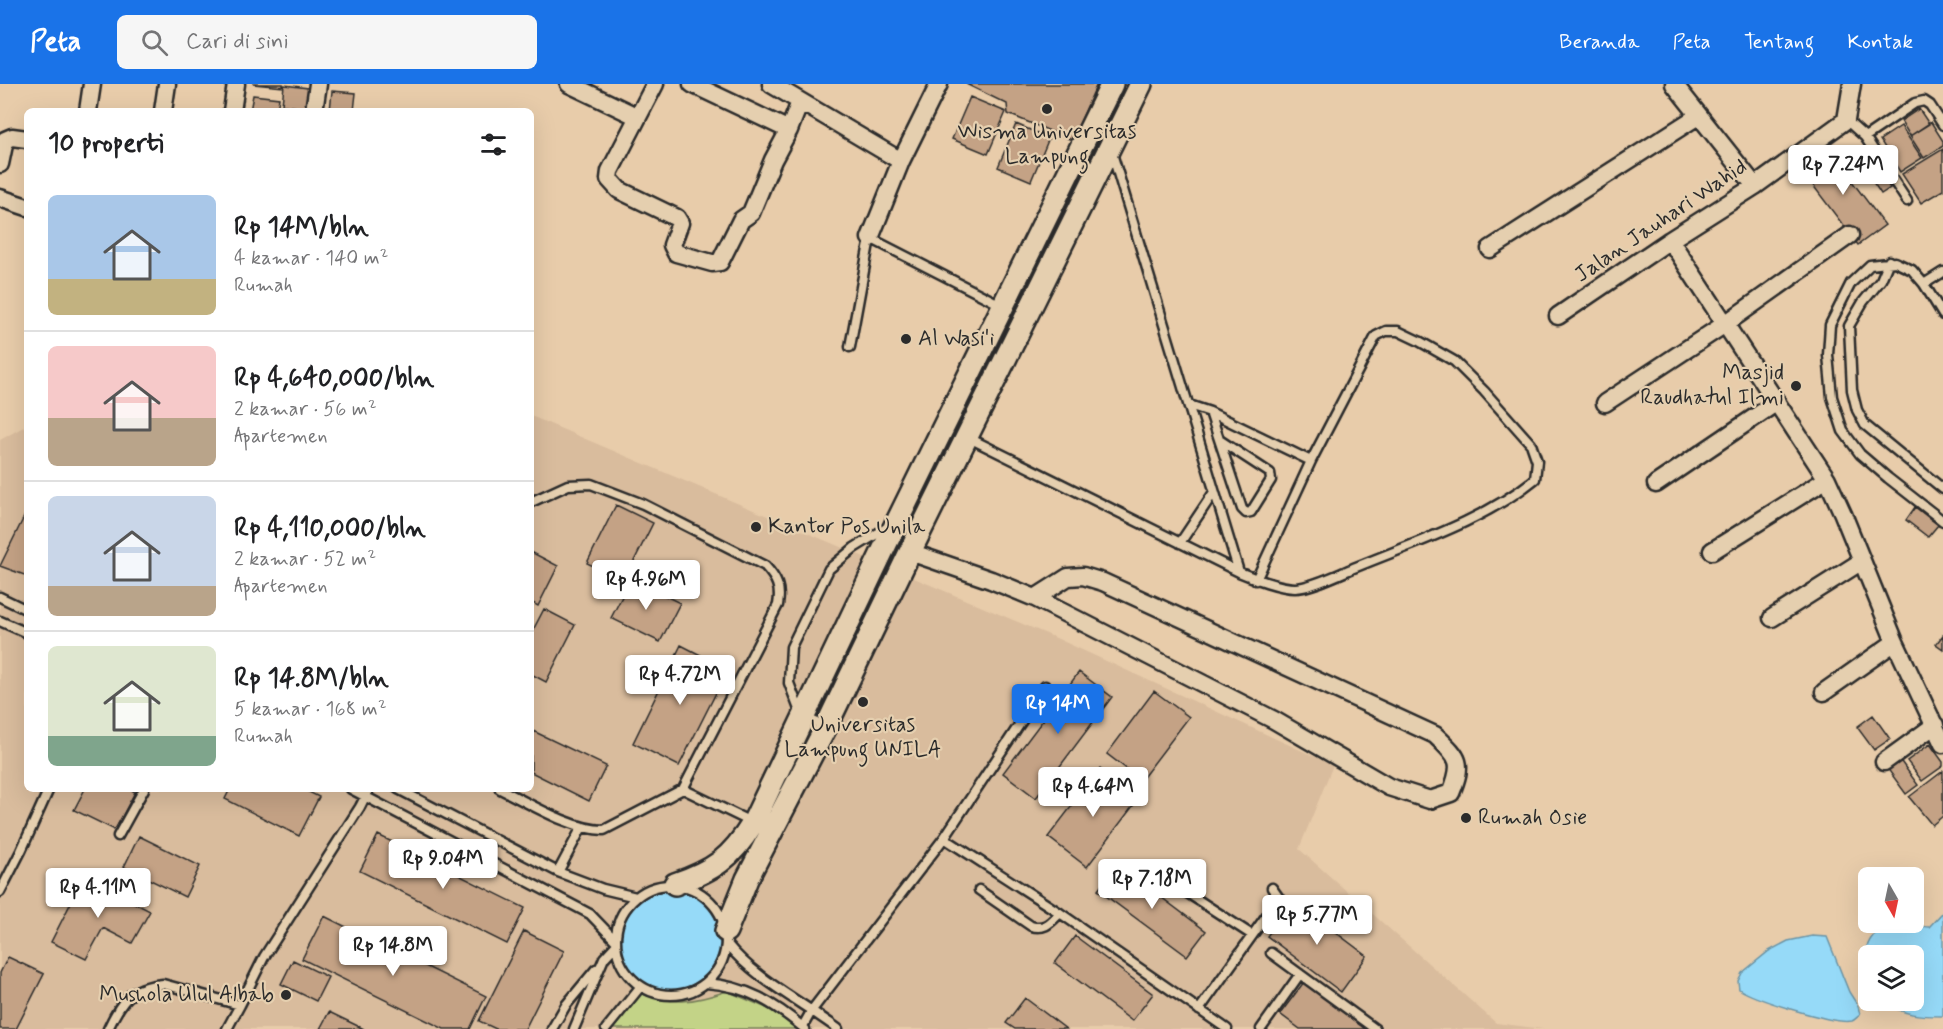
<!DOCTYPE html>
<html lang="id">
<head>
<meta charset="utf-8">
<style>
	body { margin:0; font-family:Mynerve,sans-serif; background:#f6f6f6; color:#202124; height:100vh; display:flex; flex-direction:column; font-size:22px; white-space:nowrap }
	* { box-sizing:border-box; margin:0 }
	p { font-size:20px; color:#757577 }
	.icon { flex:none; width:33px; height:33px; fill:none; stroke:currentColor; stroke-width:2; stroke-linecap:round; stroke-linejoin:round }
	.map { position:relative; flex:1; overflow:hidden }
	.sheet { position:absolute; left:24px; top:24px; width:510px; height:684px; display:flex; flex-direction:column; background:#fff; border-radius:9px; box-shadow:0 6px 24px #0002 }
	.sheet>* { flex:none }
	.needle { width:39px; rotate:171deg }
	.controls { position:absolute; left:1858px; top:783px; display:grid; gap:12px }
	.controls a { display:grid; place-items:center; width:66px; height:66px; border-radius:9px; background:#fff; box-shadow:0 6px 24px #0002; font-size:30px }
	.price { position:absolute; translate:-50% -51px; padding:0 14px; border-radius:6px; background:#fff; color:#222; font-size:20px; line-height:39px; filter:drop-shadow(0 2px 3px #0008) }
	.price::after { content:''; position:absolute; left:50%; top:36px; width:18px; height:14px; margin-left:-9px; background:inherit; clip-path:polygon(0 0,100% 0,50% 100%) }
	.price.current { background:#1a73e8; color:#fff }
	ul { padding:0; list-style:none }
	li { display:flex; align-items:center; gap:18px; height:150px; padding:0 24px }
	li+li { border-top:2px solid #e0e0e0 }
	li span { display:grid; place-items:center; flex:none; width:168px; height:120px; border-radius:9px; color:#555 }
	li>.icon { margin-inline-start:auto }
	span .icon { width:72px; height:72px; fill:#fffc; stroke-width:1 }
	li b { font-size:26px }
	h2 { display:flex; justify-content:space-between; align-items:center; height:72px; padding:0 24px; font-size:26px }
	header { display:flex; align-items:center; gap:36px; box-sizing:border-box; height:84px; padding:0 30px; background:#1a73e8; color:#fff }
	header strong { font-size:28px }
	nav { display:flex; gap:33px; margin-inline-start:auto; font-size:21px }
	.search { width:420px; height:54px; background:#f6f6f6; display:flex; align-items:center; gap:15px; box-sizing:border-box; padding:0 21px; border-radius:9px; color:#757577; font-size:22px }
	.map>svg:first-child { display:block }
	.built { fill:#d9bc9d }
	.green { fill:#c3d387; stroke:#777f59; stroke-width:1.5 }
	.water { fill:#96daf8; stroke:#6b94a6; stroke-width:1.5 }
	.building { fill:#c4a285; stroke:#2b2b2b; stroke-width:1.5 }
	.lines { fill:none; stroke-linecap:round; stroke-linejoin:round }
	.service-casing { stroke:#2b2b2b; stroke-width:13 }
	.minor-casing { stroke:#2b2b2b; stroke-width:21 }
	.tertiary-casing { stroke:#2b2b2b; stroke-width:26 }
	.service { stroke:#e5cfaf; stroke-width:8 }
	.minor { stroke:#e5cfaf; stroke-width:16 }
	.tertiary { stroke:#e5cfaf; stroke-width:21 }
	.poi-dot { fill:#2b2b2b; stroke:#e5cfaf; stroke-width:2 }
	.labels { text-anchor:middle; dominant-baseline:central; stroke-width:4.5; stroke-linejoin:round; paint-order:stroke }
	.poi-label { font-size:22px; fill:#2b2b2b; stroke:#e5cfaf; text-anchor:start }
	.street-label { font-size:22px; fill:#2b2b2b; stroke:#e5cfaf }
</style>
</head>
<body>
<header>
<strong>Peta</strong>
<div class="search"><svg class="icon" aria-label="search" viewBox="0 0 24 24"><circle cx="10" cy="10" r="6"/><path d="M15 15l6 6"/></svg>Cari di sini</div>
<nav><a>Beranda</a><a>Peta</a><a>Tentang</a><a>Kontak</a></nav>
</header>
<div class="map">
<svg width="1943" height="945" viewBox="0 0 1943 945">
	<rect width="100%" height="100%" fill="#e8ccaa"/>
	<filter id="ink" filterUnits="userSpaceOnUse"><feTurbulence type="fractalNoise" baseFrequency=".0167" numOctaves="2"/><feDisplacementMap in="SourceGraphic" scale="12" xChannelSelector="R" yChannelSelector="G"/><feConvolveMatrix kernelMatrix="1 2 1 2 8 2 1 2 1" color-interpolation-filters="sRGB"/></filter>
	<g filter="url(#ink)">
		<path class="built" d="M531 332 1056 554 1333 681 1299 765 1496 939 1543 945H0V356L27 341V705H531Z"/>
		<path class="green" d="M727 907 785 932 802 945H608L638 909C674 921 692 919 727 907Z"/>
		<path class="water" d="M620 856a50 50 0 1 1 100 0a50 50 0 1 1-100 0Z
			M1943 828V932C1922 932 1901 932 1886 917L1914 916V872H1869V885C1868 881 1866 875 1866 871 1866 849 1891 835 1910 838 1917 840 1921 843 1929 843Z
			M1812 852 1827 853 1849 908 1858 922 1860 931C1857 933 1855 936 1852 937 1835 941 1754 915 1739 905L1738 897 1742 889 1769 867 1788 857Z"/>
		<path class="building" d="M253 0H283V3Z
			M966 0H1097L1072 56 1008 30 1007 20Z
			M284 1 308 4 306 24 282 21Z
			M332 7 356 9 354 27H330Z
			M253 11 279 14 277 27H250Z
			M970 13 1006 28 988 70 952 55Z
			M1919 25 1929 40 1910 52 1901 37Z
			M1931 38 1943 57V62L1924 74 1910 52Z
			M1016 40 1049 54 1031 97 998 83Z
			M1901 42 1922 74 1900 88 1880 56Z
			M1827 64 1885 141 1858 161 1800 84Z
			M1943 65V106L1921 119 1902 90Z
			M1868 71 1890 104 1881 110 1859 77Z
			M616 421 653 439 624 497 587 479Z
			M1915 423 1938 441 1928 453 1906 436Z
			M27 427V492L0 482Z
			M531 468 558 482 538 522 531 518Z
			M631 495 680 519 660 558 611 534Z
			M544 525 575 541 546 598 531 590V550Z
			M1943 551V565L1936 560Z
			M681 561 728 585 679 682 633 659Z
			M1079 588 1112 613 1036 714 1003 689Z
			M1154 607 1189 633 1141 696 1107 670Z
			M1873 631 1890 655 1874 666 1857 643Z
			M531 646 606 682 589 717 531 688Z
			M1930 660 1943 678V682L1922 697 1907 677Z
			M1899 675 1918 701 1906 710 1887 684Z
			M1100 685 1139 714 1087 783 1048 753Z
			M1943 687V732L1932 741 1909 713Z
			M85 705H130L135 708 115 746 74 726Z
			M230 705H303L319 713 299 752 225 715Z
			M378 751 525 824 507 860 360 787Z
			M139 752 200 782 185 813 124 783Z
			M1117 780 1206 847 1187 872 1098 806Z
			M84 793 150 827 132 859 103 844 86 875 51 858Z
			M1294 817 1367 872 1341 908 1267 852Z
			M324 832 486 912 470 945H444L302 875Z
			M524 847 564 867 525 945H496L479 937Z
			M1075 852 1153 910 1132 937 1055 879Z
			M8 873 44 890 16 945H0V889Z
			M293 876 328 893 316 917 281 900Z
			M1304 898 1366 945H1300L1280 930Z
			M1025 914 1066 945H1015L1006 939Z
			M329 928 364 945H320Z"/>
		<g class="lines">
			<defs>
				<path id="service" d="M1846 36 1865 53 1907 117
					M1865 53 1915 19 1924 17 1930 21 1943 41
					M1111 66 1239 488
					M1889 177 1881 196 1863 218 1849 242 1852 306 1857 326 1865 341 1943 405
					M1924 200 1943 188
					M1943 231 1924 200 1912 186 1895 178 1870 181 1851 199 1830 241 1828 271 1832 313 1843 347 1860 370 1888 394 1943 437
					M850 263 870 154 1003 222
					M1189 321 1210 328 1311 377
					M1210 328 1242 425 1246 429 1251 428 1271 396 1270 389 1221 357
					M967 353 1239 488C1253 494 1280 504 1295 504 1311 504 1341 489 1356 483 1417 458 1483 437 1535 395L1537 377 1531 360 1484 307 1454 277 1419 257 1398 247H1386L1376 252 1311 377 1256 496
					M1180 459 1214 408
					M0 513 27 526
					M0 537 27 549
					M826 643 805 633 800 628 789 599 791 563 829 485 854 464 888 443
					M351 705 590 830 616 857
					M398 705 558 788 603 805 636 813
					M500 705C529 719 572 746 604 746L683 705 778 521C781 504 777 495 765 482L643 420 591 400 568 401 531 418
					M683 705 753 739
					M118 752 144 705
					M944 754 1045 602
					M558 788 582 743
					M1172 799 1252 851
					M616 856a55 55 0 1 1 110 0a55 55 0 1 1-110 0Z
					M979 806 1031 842C1045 846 1050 839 1060 829
					M0 808 21 767 49 705
					M727 860C755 895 802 918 838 945
					M1271 869 1375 945
					M706 899C747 902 774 919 805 945
					M1199 926 1279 814 1272 804
					M803 942 812 926 944 754 1060 829 1227 945
					M108 945C121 917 130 903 163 900L240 921 264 873 360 723 369 705
					M227 945 240 921
					M552 945 566 921 596 885
					M574 945 604 874 616 861
					M606 945 641 902
					M1261 945 1300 890"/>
				<path id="minor" d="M569 0 638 33
					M655 0 610 87 609 95 619 106 677 134 680 139 672 161 676 169 712 179 720 178 741 136 751 129 773 76 789 46 800 18
					M692 0 789 46
					M771 0 901 77
					M1674 0 1755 102
					M88 27 92 0
					M163 27 167 0
					M232 27 236 0
					M314 27 318 0
					M0 80 5 56 12 53 27 55
					M0 114 27 123
					M870 154 901 77 939 0
					M1670 156 1827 395 1843 430 1895 558 1943 660
					M1490 165 1698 32
					M1558 232 1670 156 1755 102 1846 36 1852 0
					M1605 319 1725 240 1850 151
					M1656 400 1777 318
					M1712 467 1827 395
					M910 468 991 496 1035 514 1274 636 1389 703 1430 716 1451 709C1464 677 1459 674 1435 651L1103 498 1083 492 1068 493 1035 514
					M1772 534 1862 477
					M1824 608 1895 558
					M1884 678 1935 641"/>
				<path id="tertiary" d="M675 800C714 786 731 775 753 739L887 458 1112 0
					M726 847 747 795 826 643 910 468 1141 0"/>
			</defs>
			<use href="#service" class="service-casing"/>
			<use href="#minor" class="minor-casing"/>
			<use href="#tertiary" class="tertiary-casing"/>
			<use href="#service" class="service"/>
			<use href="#minor" class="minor"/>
			<use href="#tertiary" class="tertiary"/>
		</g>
	</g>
	<g class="poi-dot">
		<circle cx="1047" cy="25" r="6"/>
		<circle cx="906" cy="255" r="6"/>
		<circle cx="1796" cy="302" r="6"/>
		<circle cx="756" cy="443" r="6"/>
		<circle cx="863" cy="618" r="6"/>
		<circle cx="1466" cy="734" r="6"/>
		<circle cx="286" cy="911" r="6"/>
	</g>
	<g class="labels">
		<g class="poi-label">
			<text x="1047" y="48" text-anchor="middle">Wisma Universitas<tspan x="1047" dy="25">Lampung</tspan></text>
			<text x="918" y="255">Al Wasi'i</text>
			<text x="1784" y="289" text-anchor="end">Masjid<tspan x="1784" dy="25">Raudhatul Ilmi</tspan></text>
			<text x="768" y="443">Kantor Pos Unila</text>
			<text x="863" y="641" text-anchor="middle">Universitas<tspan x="863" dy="25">Lampung UNILA</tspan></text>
			<text x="1478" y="734">Rumah Osie</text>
			<text x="274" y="911" text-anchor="end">Mushola Ulul Albab</text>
		</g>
		<g class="street-label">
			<text transform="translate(1661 137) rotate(-34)">Jalan Jauhari Wahid</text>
		</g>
	</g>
</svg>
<div class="controls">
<a><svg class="needle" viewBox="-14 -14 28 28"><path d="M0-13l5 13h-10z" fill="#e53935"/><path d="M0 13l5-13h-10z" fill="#757577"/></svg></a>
<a><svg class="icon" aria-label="layers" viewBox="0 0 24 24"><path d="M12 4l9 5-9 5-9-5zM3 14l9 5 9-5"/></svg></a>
</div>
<b class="price" style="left:1843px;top:112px">Rp 7.24M</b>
<b class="price" style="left:646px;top:527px">Rp 4.96M</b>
<b class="price" style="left:680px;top:622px">Rp 4.72M</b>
<b class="price current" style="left:1058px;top:651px">Rp 14M</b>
<b class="price" style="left:1093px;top:734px">Rp 4.64M</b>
<b class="price" style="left:443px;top:806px">Rp 9.04M</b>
<b class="price" style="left:1152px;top:826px">Rp 7.18M</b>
<b class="price" style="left:98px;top:835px">Rp 4.11M</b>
<b class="price" style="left:1317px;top:862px">Rp 5.77M</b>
<b class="price" style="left:393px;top:893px">Rp 14.8M</b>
<section class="sheet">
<h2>10 properti<svg class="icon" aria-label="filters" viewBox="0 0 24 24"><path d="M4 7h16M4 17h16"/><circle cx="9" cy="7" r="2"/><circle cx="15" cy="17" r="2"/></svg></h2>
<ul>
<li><span style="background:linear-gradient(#a9c7e8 70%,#c2b280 0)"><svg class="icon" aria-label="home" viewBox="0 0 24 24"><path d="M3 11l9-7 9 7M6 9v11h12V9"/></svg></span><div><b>Rp 14M/bln</b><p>4 kamar · 140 m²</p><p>Rumah</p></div></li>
<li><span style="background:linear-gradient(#f6c9c9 60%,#b9a48a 0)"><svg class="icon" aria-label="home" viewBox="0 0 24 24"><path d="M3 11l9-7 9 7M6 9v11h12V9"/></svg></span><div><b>Rp 4,640,000/bln</b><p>2 kamar · 56 m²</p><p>Apartemen</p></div></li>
<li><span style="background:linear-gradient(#c9d6e8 75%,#b9a48a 0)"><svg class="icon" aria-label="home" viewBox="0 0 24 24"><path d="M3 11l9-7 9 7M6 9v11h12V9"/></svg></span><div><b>Rp 4,110,000/bln</b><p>2 kamar · 52 m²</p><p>Apartemen</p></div></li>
<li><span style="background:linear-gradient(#dfe7d0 75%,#7fa58c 0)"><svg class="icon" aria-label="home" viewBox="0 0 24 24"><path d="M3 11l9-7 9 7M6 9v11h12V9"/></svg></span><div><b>Rp 14.8M/bln</b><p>5 kamar · 168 m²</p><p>Rumah</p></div></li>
</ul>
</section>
</div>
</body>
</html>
